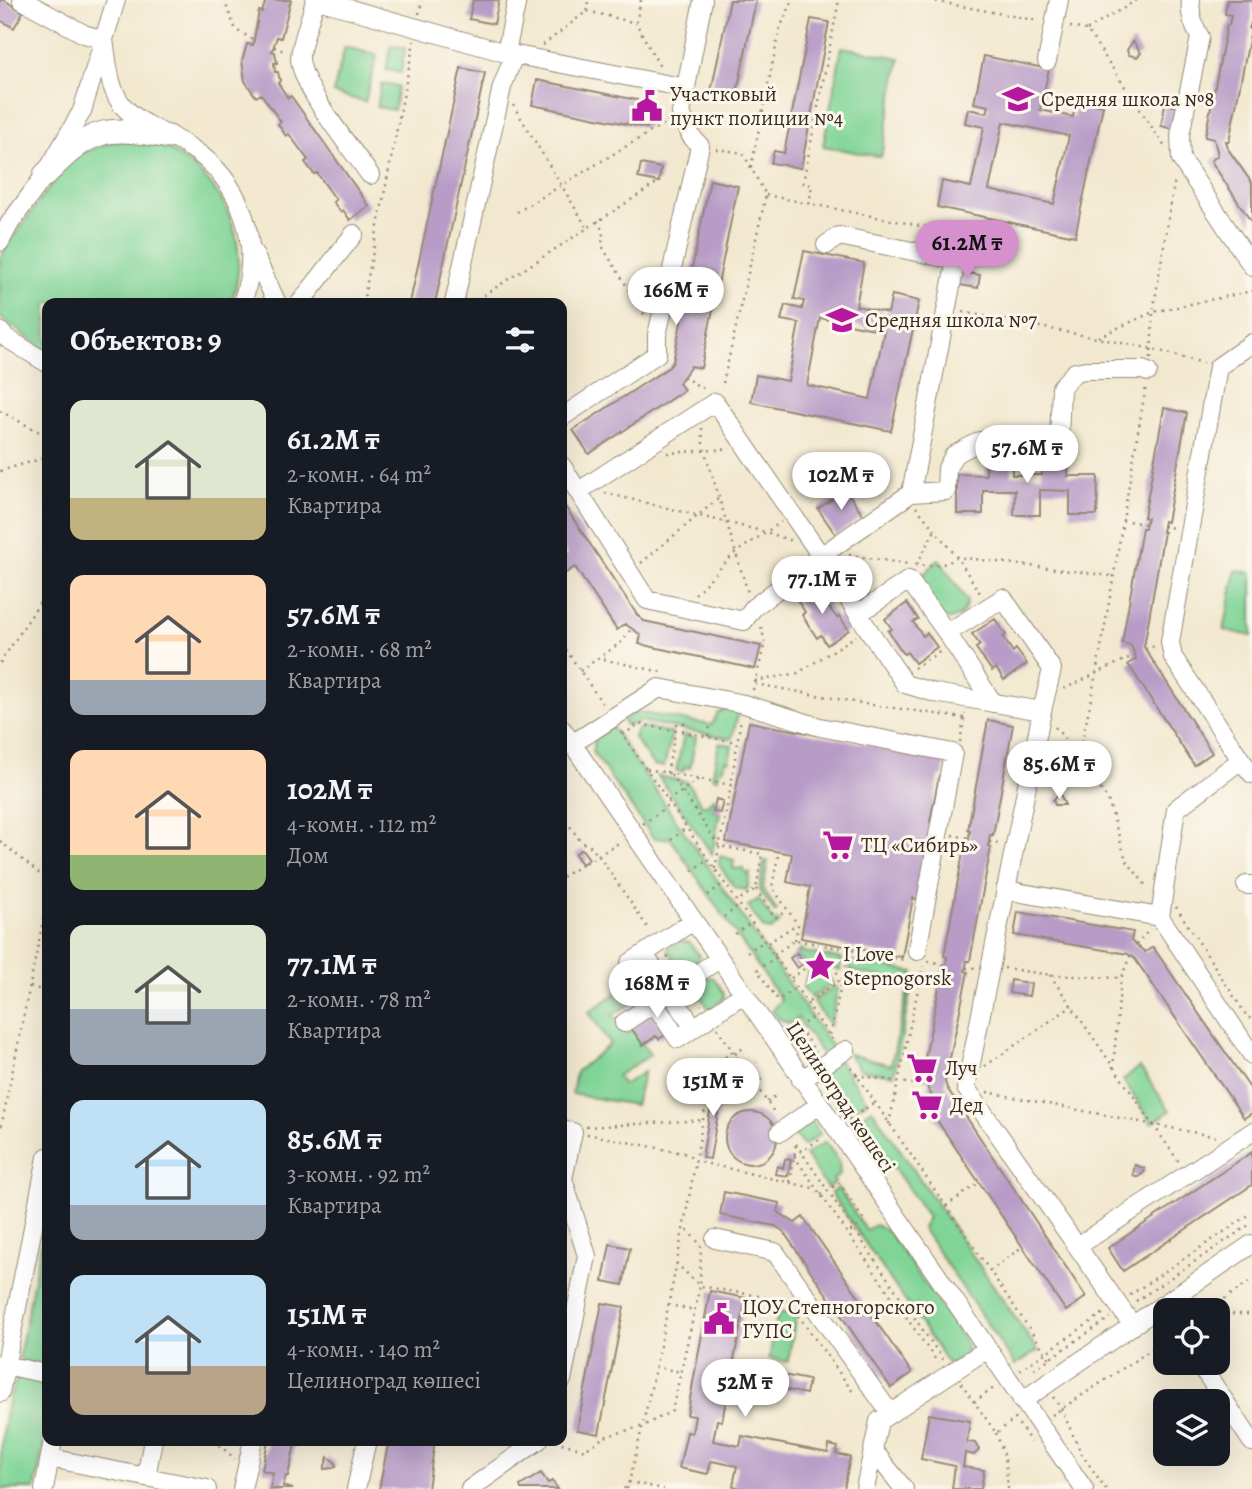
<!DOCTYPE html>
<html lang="ru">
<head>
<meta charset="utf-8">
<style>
	body { margin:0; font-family:Alegreya,serif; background:#20242c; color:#f1f3f6; height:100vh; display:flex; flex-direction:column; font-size:26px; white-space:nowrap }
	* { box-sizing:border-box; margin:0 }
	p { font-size:23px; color:#9ea1a6 }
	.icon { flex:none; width:38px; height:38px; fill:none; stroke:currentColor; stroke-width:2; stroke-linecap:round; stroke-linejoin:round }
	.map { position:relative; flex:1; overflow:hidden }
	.panel { position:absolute; left:42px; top:298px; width:525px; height:1148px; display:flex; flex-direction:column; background:#171b24; border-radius:14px; box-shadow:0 7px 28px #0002 }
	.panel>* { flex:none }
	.controls { position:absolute; left:1153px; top:1298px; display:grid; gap:14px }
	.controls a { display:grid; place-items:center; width:77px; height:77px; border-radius:14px; background:#171b24; box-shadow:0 7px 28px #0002; font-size:35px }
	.price { position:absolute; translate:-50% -60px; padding:0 16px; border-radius:24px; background:#fff; color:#222; font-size:23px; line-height:46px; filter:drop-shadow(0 2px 4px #0008) }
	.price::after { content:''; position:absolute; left:50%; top:42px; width:21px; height:16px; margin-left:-10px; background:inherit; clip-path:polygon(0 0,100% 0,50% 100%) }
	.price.active { background:#d690ce; color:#111 }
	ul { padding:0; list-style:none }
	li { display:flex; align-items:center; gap:21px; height:175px; padding:0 28px }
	li span { display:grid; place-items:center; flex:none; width:196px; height:140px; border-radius:14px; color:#555 }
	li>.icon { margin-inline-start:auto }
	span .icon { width:84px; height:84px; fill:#fffc; stroke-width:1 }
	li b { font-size:30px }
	h2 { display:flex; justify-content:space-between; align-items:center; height:84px; padding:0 28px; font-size:30px }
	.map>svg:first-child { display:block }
	.green { fill:#80d496; stroke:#5e7f5a; stroke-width:2 }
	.building { fill:#b89cc7; fill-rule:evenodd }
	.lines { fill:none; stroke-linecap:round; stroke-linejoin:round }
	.minor-casing { stroke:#968976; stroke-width:20 }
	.major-casing { stroke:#968976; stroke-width:25 }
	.path { stroke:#968976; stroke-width:2.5; stroke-dasharray:2 5; stroke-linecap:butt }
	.minor { stroke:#fff; stroke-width:18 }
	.major { stroke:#fff; stroke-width:23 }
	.labels { text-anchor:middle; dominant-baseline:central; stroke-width:6; stroke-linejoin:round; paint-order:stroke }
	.poi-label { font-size:21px; fill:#3b2a1e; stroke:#fbf7ec; text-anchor:start }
	.street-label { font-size:21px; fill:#3b2a1e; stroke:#fbf7ec }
</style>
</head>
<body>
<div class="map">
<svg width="1252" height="1489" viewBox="0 0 1252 1489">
	<rect width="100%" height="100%" fill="#fbf7ec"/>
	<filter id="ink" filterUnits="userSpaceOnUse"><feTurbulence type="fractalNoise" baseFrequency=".0143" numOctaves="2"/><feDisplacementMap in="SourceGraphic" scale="14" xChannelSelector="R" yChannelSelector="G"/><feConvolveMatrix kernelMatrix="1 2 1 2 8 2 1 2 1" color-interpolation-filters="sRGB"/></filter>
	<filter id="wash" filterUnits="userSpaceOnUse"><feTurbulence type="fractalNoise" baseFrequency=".00686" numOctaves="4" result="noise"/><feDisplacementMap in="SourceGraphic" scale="28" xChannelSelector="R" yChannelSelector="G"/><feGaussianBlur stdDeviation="1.57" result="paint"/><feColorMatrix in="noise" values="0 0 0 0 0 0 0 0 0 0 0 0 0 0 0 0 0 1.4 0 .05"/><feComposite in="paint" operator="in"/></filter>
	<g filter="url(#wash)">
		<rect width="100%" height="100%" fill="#f2e8cf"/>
		<path class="green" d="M391 45 405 48 401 73 386 70Z
			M345 47 377 55 365 102 333 93Z
			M842 47 900 58 881 157 823 146Z
			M381 84 398 86 394 110 377 107Z
			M117 141C133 141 151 142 166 148 174 151 181 157 188 163 232 196 250 251 231 303H47V352L0 317V259L9 243 65 166C80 152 98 146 117 141Z
			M939 559 967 601C965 614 956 623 942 617L917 581Z
			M1236 570 1252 573V636L1224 630Z
			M726 708 739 709 732 739 640 721 633 725H626L623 721 636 712 712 725 717 714Z
			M612 727 834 1050 824 1057 798 1018 790 1024 778 1018 772 1010 781 1000 670 838 654 839 592 751 596 737Z
			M643 727 672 733 664 767 653 765 634 738 636 731Z
			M684 735 696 738 690 768 685 767 683 772 676 771Z
			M719 743 732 745 729 761 725 760 723 769H720L718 778 712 777Z
			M658 776 687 782 702 805H707L713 798 716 799 713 811 720 813 712 854Z
			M720 856 734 860 733 868 736 869 742 868 747 874 750 873 747 890 735 888 719 865Z
			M764 861H768L763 889 777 910 775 912 759 890Z
			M759 899 773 921 778 920 780 923 771 930 764 929 748 906Z
			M680 941 689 942 699 955 696 966 684 974 667 949Z
			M802 949 804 952 842 959 840 970 804 963 797 953Z
			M852 961 914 972 912 983 850 971Z
			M808 972 828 976 833 983 811 998 803 987Z
			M640 977C647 997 627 1006 613 1015L626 1034 633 1030 650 1055 617 1076 623 1085 644 1072 635 1105 572 1094 576 1072 610 1044 589 1012Z
			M704 977 714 978 724 993V998L710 1010 692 985Z
			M835 986 838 989 830 1026 813 1001Z
			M908 989H911L894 1075 860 1070 849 1054 891 1065Z
			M838 1060 867 1101 845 1116 826 1088 823 1070Z
			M1140 1067 1170 1111 1152 1123 1123 1080Z
			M872 1109 1038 1351 1015 1365 922 1228 928 1217 881 1149 869 1151 850 1124Z
			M810 1119 820 1134 803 1146 792 1130Z
			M825 1142 839 1161 840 1174 833 1180 835 1183 827 1188 805 1155Z
			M838 1188 866 1230 875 1225 887 1230 967 1344 965 1355 949 1365 831 1193Z
			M47 1212V1365L23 1362 19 1357Z
			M778 1312 796 1315 788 1362 769 1358Z
			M21 1376 47 1380V1429L35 1489H0C0 1463 2 1392 21 1376Z"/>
		<g id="blocks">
			<path class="building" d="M0 0H4L23 12 14 28 0 20Z
				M266 0H291L281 38 277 37 272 51 275 52 277 63H274L275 72H278L280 81 278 83 288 98 291 96 369 206 350 220 343 210 341 212 333 202 336 200 317 173 314 174 305 162 308 160 289 134 286 136 278 124 281 122 261 94 256 97 245 81 242 61 247 44 253 45 259 11 262 12Z
				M473 0H499L494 24 469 19Z
				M730 0H756L736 97 711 92Z
				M1227 0H1252V19L1249 29 1251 30 1229 141H1226L1228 149 1252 183V223L1211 161 1218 155 1214 139 1205 137 1227 25H1229L1231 15 1225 14Z
				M811 19 829 22 801 168 771 163 774 151 784 153Z
				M1133 41 1141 53 1137 57 1129 55 1127 50Z
				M984 56 1049 69 1040 110 1073 117 1076 100 1103 106 1075 236 937 207 942 181 971 187 984 127 965 123 968 109 987 113 989 106 974 103ZM1003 122 1069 136 1054 204 989 190Z
				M461 68 485 73 435 303H413L410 302Z
				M537 80 652 103 647 128 532 105Z
				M1165 104 1179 107 1174 129 1161 126Z
				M641 164 661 168 659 182 638 178Z
				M710 180 738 186 701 368 691 366 679 383 684 390 589 454 573 430 669 367 673 362Z
				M804 251 864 263 856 306 888 313 892 295 919 301 891 431 751 402 756 375 788 381 799 323 781 320 785 305 802 309 804 301 794 299ZM820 318 884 331 870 399 807 385Z
				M956 271 980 275 978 288 954 284Z
				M1164 408 1187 413 1167 522 1164 521 1162 532H1164L1144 647 1212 753 1194 765 1128 664 1136 659 1131 645 1122 643 1142 528H1145L1147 518 1144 517Z
				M987 450H1012V475H1042V451H1069L1068 476H1098L1097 515H1070V491L1040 490V515H1014L1015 490H983V514H957V474L986 475Z
				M846 490 864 516 836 535 818 509Z
				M562 502 638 616 644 621 761 646 755 669 639 644 641 635 625 624 617 630 575 567 564 574 562 570V558L567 555 562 547Z
				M845 571 854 576 853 582 847 584 843 574Z
				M819 586 830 603 827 605 837 618 839 616 849 630 827 645 821 635 817 638 802 615 805 612 797 600Z
				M907 603 918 619 913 622 923 636 927 633 937 647 915 663 907 652 904 654 888 631 892 629 885 619Z
				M995 619 1006 635 1003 637 1013 652 1016 649 1027 664 1004 680 996 668 992 671 976 648 980 645 972 634Z
				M988 720 1013 725 993 835H990L989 842 988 846 991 847 970 961H967L965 971 968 972 945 1082 947 1088 1086 1297 1066 1311 924 1101 932 1096 928 1089 929 1080 921 1079 943 967H945L946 965 947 957 944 956 965 842H968L969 838 970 831 968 830Z
				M749 722 946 759 943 777 939 776 930 822H935L921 900 913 898 902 957 801 938 810 887 787 882 792 854 726 842Z
				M1060 794 1065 805H1055L1053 800Z
				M716 799 723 801 720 813 713 812Z
				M582 849 589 859 582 864 575 854Z
				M1018 912 1133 932 1131 941 1136 945 1145 952 1153 947 1252 1091V1113L1244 1118 1135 959 1128 954 1014 935Z
				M797 953 804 963 797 968 790 958Z
				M635 964 642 976 631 983 624 971Z
				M1011 980 1031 984 1029 996 1009 993Z
				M666 993 685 1021 659 1039 656 1036 643 1045 629 1025Z
				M716 1076 724 1078 710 1159 702 1158Z
				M725 1138a26 26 0 1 1 52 0a26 26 0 1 1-52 0Z
				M1252 1152V1185L1123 1271 1108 1248Z
				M785 1159 791 1160 788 1176 775 1174 777 1166 783 1168Z
				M1135 1165 1144 1168 1145 1171 1139 1177H1135L1133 1174Z
				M724 1192 780 1203 778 1212 795 1223 803 1217 912 1373 891 1388 783 1231 775 1226 720 1215Z
				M610 1244 630 1248 623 1285 603 1281Z
				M710 1291 746 1298 722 1421 717 1420 713 1441 740 1446 742 1436 828 1453 829 1445 838 1447 836 1454 850 1457 844 1489H746L733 1486 737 1466 711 1461 708 1474 679 1468 687 1432 692 1433 695 1416 687 1415Z
				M602 1303 624 1307 599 1434 577 1430Z
				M762 1371 809 1380 806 1394 759 1384Z
				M929 1414 970 1421 967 1442 975 1443 979 1450 974 1455 965 1453 963 1467 984 1470 981 1489H952L955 1466 921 1459Z
				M268 1440H296L288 1476H286L283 1486 293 1489H270L273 1473 262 1470Z
				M389 1440H435L428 1489H379Z
				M328 1457 335 1462 336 1466 333 1468 324 1469Z
				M541 1473 548 1483 552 1481 558 1489H521L520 1486Z"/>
		</g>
	</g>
	<g filter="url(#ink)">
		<use href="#blocks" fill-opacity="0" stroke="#968976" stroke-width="2"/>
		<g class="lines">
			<defs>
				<path id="minor" d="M22 0 84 34 104 40
					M315 0C312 15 300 45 300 58 301 88 352 149 370 175
					M318 0 506 53
					M517 0 506 53 686 88
					M1191 0C1189 14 1193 25 1200 37L1180 135 1181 159 1252 266
					M104 40C108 62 108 88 123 106 141 126 169 134 191 148 243 182 263 245 242 303
					M1047 61 1059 0
					M0 242 10 223 45 175 82 111 116 0
					M253 252 277 303
					M300 303 354 234
					M454 303 502 87 514 55
					M0 331 5 337 47 363
					M562 417 657 354V335L700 146 691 136 681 113 703 0
					M562 466 647 600 744 621 753 608 821 556 858 614 909 580 947 633 1003 598 1052 669 1042 711
					M579 491 715 402 821 556 911 493 956 260 839 236 826 245
					M911 493 946 491 947 468 954 455 980 441 1059 443 1061 387 1075 372 1086 370H1142L1148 372
					M858 614 905 684 935 693 1042 711 966 1088 1133 1326
					M947 633 993 703
					M562 729 1084 1489
					M572 744 659 688 744 704 820 727 953 753 917 951
					M1241 760 1252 774
					M1246 885H1252
					M1005 890 1160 917 1252 1055
					M1160 917 1176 809 1241 760 1173 657 1170 642 1218 367 1252 343
					M644 954 694 1028
					M630 963 693 921
					M654 1003 678 1039 743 994
					M624 1023 719 959
					M801 1080 846 1050
					M562 1130 573 1132 563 1179 587 1256 562 1380
					M780 1132 819 1105
					M715 1239 775 1252 890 1413
					M1078 1246 1252 1132
					M1199 1363 1252 1442
					M0 1364 47 1374
					M0 1393 47 1157
					M1022 1401 1252 1244
					M873 1450 904 1489
					M50 1458 207 1489
					M146 1477 153 1440
					M44 1489 53 1440
					M242 1489 253 1440
					M356 1489 367 1440
					M470 1489 539 1440
					M865 1489 879 1421 987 1349"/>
				<path id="major" d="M45 175C91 128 105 125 169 137"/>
			</defs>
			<use href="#minor" class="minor-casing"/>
			<use href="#major" class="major-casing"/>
			<path class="path" d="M224 0 236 30 254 40
				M641 0 636 23 660 67
				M929 0 1039 21
				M587 11 588 0
				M419 14 422 0
				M1070 27 1087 30 1165 147
				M1087 30 1137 0
				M543 45 587 11 636 23
				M274 47 284 51
				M513 105 587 228
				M716 149 743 153 766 195 722 388
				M751 167 780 28 793 0
				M766 195 961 234 959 245
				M809 204 812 185 803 183 839 0
				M517 212 670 120
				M597 221 603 231 602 246 645 316
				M363 303 414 41
				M472 303 660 181
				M963 312 1153 349 1203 363
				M1098 337 1153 312 1252 291
				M1151 358 1153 312 1175 178
				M683 377 706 390
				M0 411 47 436
				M702 428 703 445 748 593
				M667 453 730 449
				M0 471 47 457
				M605 493 766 532 792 541
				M916 507 957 557 1112 576
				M1122 520 1145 524
				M1163 526 1174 528
				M849 555 908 564
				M641 563 719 498
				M917 564 935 530
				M915 565C931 566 944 567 957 557L980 593
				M695 594 735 553 781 522
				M562 644 604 706
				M1145 649 1155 646
				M597 658 662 672
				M0 663 39 604 47 586
				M914 668 941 651
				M580 671 623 641 631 629
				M755 681 798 673 856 636
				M755 684 866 704 964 718
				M1064 689 1135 655
				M753 690 765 643 761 626
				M1055 727 1079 756 1108 800 1126 860 1148 888
				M683 731 684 721
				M621 732 833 1041
				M623 735 639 724 736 742
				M708 736 710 725
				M960 742 965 714
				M1079 756C1106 634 1124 509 1146 386
				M647 769 731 785
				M667 773 678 719
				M671 774 719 846 762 854 756 889 737 901
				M668 801 699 779
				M562 815 581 842 590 846 599 856 650 931
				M643 824 669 805
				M952 835 969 838
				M671 840 686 828
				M0 841 47 880
				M989 842 999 843
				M778 856 772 887 798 925 795 940
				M715 869 731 785 741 718
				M692 871 706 860
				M562 877 622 841
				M756 889 775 918 787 910
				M708 895 724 883
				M1176 907 1248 1018H1252
				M724 917 740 905
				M735 934 752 922
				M768 943 797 924
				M1136 945 1150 929
				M747 952 765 941
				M774 955 795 940 904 960
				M667 956 678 971
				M776 957 757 970 778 1000 797 987
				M928 961 946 965
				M966 968H976
				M1004 968 1050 975 1121 978 1130 956
				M1050 975 1179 1162
				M791 978 807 967 918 988
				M30 987 47 991
				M693 993 701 1005
				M809 1002 843 978
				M795 1023 816 1052
				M798 1027 816 1015
				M717 1028 776 1115
				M830 1035 849 950
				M735 1054 746 1046
				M985 1066 1072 1006
				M851 1067 1050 1359
				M1113 1068 1121 978
				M745 1070 757 1062
				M856 1075 928 1086
				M755 1084 766 1076
				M987 1092 1217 1137
				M767 1102 778 1094
				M848 1120 875 1102
				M889 1124 923 966
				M586 1127 703 1120
				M0 1133 47 901
				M587 1134 688 1154 696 1161 817 1189
				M796 1144 944 1361
				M794 1156 938 1363
				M794 1156 823 1137
				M790 1182 796 1144
				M821 1195 839 1183 865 1222 848 1233
				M946 1206 979 1183
				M676 1263 700 1286 788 1301 853 1392
				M990 1271 1022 1247
				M1130 1295 1252 1213
				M1136 1301 1252 1223
				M668 1305 695 1310
				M1207 1311 1252 1280
				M1218 1314H1252
				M655 1367 681 1372
				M1034 1369 1110 1318
				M1020 1370 1104 1313
				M961 1383 996 1433 1015 1419 1031 1442
				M1053 1397 1061 1408 1081 1453 1106 1489
				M974 1402 994 1388
				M1052 1415 1166 1340
				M996 1433 1005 1457 1008 1489
				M214 1440 235 1459
				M555 1441 585 1450 604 1437 643 1426 672 1411 700 1286 701 1245 684 1227
				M624 1489 629 1482C663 1345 688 1206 712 1068L733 1051
				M627 1489 629 1482 664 1489"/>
			<use href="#minor" class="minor"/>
			<use href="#major" class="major"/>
		</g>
	</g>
	<defs>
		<symbol id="school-bare" viewBox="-9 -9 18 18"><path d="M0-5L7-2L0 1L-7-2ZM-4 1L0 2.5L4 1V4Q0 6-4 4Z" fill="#b5179e" stroke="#fbf7ec" stroke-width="2.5" paint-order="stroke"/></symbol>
		<symbol id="civic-bare" viewBox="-9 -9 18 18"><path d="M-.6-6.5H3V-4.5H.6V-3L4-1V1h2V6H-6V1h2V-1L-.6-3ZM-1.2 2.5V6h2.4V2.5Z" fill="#b5179e" stroke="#fbf7ec" stroke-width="2.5" paint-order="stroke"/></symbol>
		<symbol id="supermarket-bare" viewBox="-9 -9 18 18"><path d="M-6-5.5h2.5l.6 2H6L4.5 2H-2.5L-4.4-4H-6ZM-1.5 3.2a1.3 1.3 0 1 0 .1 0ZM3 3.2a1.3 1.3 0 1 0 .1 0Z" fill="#b5179e" stroke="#fbf7ec" stroke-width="2.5" paint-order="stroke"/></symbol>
		<symbol id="sight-bare" viewBox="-9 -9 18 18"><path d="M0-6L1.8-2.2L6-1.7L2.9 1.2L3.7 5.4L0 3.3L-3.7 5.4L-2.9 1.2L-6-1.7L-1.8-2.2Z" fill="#b5179e" stroke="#fbf7ec" stroke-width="2.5" paint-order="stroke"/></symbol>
	</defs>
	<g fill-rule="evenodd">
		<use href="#school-bare" x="996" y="77" width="44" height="44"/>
		<use href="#civic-bare" x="625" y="84" width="44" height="44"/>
		<use href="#school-bare" x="820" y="298" width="44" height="44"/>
		<use href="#supermarket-bare" x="816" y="823" width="44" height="44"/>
		<use href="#sight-bare" x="798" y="944" width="44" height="44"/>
		<use href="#supermarket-bare" x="900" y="1046" width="44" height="44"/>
		<use href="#supermarket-bare" x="905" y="1083" width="44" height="44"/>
		<use href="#civic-bare" x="697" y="1297" width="44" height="44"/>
	</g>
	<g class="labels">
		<g class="poi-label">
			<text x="670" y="94">Участковый<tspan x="670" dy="24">пункт полиции №4</tspan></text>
			<text x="1041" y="99">Средняя школа №8</text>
			<text x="865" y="320">Средняя школа №7</text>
			<text x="861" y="845">ТЦ «Сибирь»</text>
			<text x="843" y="954">I Love<tspan x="843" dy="24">Stepnogorsk</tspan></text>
			<text x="945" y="1068">Луч</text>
			<text x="950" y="1105">Дед</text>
			<text x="742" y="1307">ЦОУ Степногорского<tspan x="742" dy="24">ГУПС</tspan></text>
		</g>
		<g class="street-label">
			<text transform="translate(841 1097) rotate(56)">Целиноград көшесі</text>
		</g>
	</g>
</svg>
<div class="controls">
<a><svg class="icon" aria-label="locate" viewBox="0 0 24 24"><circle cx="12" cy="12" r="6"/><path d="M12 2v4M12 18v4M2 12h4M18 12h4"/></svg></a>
<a><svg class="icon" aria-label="layers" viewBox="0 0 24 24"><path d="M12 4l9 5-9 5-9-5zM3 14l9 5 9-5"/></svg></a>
</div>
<b class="price active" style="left:967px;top:280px">61.2M ₸</b>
<b class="price" style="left:676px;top:327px">166M ₸</b>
<b class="price" style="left:1027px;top:485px">57.6M ₸</b>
<b class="price" style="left:841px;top:512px">102M ₸</b>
<b class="price" style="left:822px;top:616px">77.1M ₸</b>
<b class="price" style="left:1059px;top:801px">85.6M ₸</b>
<b class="price" style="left:657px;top:1020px">168M ₸</b>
<b class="price" style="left:713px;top:1118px">151M ₸</b>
<b class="price" style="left:745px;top:1419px">52M ₸</b>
<section class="panel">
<h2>Объектов: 9<svg class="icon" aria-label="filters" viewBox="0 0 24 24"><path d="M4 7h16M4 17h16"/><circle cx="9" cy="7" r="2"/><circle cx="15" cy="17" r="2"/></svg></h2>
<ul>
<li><span style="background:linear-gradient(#dfe7d0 70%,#c2b280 0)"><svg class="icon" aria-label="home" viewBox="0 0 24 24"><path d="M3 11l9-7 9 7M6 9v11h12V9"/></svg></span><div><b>61.2M ₸</b><p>2-комн. · 64 m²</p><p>Квартира</p></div></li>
<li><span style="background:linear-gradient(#ffd9b3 75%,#9aa5b1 0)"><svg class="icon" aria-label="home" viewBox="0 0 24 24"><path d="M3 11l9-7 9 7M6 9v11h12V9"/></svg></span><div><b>57.6M ₸</b><p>2-комн. · 68 m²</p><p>Квартира</p></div></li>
<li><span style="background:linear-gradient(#ffd9b3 75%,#8fb573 0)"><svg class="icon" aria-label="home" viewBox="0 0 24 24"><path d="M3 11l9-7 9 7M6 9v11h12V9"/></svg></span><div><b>102M ₸</b><p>4-комн. · 112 m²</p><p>Дом</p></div></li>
<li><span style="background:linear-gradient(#dfe7d0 60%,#9aa5b1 0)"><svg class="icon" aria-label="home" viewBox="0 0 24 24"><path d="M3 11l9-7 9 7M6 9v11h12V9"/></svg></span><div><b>77.1M ₸</b><p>2-комн. · 78 m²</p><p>Квартира</p></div></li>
<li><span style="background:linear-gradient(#bfe0f5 75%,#9aa5b1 0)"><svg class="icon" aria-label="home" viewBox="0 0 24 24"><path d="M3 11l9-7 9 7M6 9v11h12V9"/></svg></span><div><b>85.6M ₸</b><p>3-комн. · 92 m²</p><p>Квартира</p></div></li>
<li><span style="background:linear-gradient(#bfe0f5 65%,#b9a48a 0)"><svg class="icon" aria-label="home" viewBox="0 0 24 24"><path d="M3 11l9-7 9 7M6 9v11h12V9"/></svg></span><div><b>151M ₸</b><p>4-комн. · 140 m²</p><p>Целиноград көшесі</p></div></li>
</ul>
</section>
</div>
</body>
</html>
